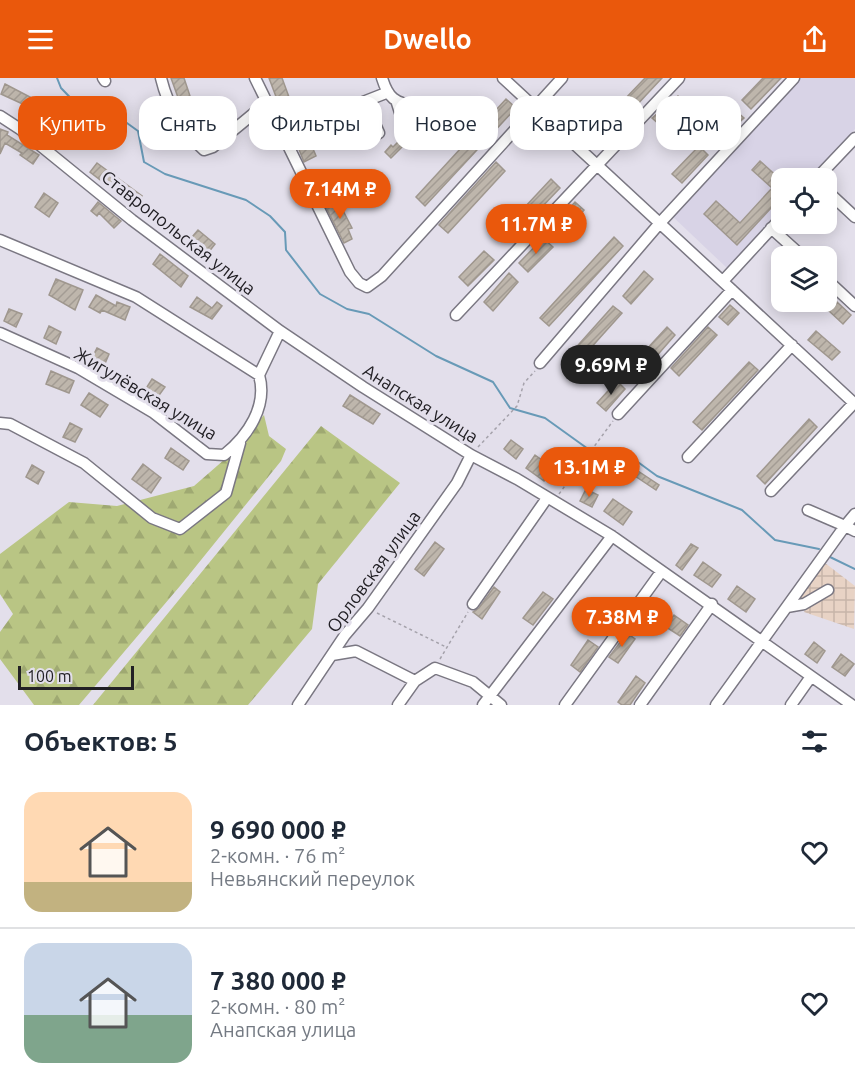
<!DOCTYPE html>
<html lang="ru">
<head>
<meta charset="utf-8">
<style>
	body { margin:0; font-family:Ubuntu,sans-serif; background:#f2f2f3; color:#1f2937; height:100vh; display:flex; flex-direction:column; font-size:22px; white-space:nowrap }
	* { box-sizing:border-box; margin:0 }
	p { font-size:20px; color:#747a83 }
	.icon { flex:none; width:33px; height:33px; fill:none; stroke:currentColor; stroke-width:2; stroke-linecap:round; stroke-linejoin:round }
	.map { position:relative; height:627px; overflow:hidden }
	.drawer { display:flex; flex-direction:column; background:#fff; flex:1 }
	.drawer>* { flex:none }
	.guide { position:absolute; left:18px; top:18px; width:819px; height:54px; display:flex; gap:12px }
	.tools { position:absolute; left:771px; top:90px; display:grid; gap:12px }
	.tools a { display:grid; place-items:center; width:66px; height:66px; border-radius:12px; background:#fff; box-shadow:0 3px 15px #0003; font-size:30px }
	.scale { position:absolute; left:18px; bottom:15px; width:116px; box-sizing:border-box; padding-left:6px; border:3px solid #222025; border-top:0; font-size:16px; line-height:21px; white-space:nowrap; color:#222025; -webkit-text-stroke:4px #e3dfeb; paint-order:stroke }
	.price { position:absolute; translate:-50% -51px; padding:0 14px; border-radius:21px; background:#ea580c; color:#fff; font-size:20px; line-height:39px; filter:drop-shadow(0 2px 3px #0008) }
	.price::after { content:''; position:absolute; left:50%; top:36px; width:18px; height:14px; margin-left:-9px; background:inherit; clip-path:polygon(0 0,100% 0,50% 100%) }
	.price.active { background:#222; color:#fff }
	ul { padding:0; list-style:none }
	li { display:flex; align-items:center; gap:18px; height:150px; padding:0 24px }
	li+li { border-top:2px solid #e0e1e3 }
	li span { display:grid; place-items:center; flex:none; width:168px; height:120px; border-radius:18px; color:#555 }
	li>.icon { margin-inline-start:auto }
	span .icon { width:72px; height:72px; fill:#fffc; stroke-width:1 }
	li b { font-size:26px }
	h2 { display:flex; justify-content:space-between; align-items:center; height:72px; padding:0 24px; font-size:26px }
	.chip { padding:0 21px; border-radius:18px; background:#fff; box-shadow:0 3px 15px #0003; font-size:21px; line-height:54px }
	.chip.active { background:#ea580c; color:#fff }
	header { display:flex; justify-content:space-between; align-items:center; height:78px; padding:0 24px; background:#ea580c; color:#fff; font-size:27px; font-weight:700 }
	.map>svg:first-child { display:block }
	.industrial { fill:url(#industrial-grid) }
	.built { fill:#d8d3e6 }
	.forest { fill:url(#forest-firs) }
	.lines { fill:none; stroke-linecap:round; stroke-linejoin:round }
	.stream { stroke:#689ab7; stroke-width:2 }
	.building { fill:url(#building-hatch); stroke:#9f978e; stroke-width:1.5 }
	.minor-casing { stroke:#7a7782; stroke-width:13 }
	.path { stroke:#a5a2ab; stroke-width:1.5; stroke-dasharray:3 3; stroke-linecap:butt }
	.minor { stroke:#fff; stroke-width:10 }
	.labels { text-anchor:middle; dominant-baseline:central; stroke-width:6; stroke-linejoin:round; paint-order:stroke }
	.street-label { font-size:18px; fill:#222025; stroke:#e3dfeb }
</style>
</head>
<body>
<header><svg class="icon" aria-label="menu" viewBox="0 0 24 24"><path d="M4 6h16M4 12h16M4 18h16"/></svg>Dwello<svg class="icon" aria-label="share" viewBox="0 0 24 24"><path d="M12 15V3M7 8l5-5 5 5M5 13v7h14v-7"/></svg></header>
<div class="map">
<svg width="855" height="627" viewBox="0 0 855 627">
	<defs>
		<pattern id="industrial-grid" width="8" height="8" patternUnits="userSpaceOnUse" patternTransform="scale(1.5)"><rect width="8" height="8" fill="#e8d3c5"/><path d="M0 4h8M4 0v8" fill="none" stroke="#c7b5a9"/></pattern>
		<pattern id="forest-firs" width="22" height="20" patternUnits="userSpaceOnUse" patternTransform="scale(1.5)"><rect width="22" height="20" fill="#b9c584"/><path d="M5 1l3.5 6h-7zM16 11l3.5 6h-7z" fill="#9fa972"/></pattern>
		<pattern id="building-hatch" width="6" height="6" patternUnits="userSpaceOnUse" patternTransform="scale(1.5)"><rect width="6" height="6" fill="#beb6ac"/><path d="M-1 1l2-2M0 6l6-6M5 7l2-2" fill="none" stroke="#a39c94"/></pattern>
	</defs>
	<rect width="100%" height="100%" fill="#e3dfeb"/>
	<path class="industrial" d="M825 485 855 508 854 551 804 534 806 529 800 519Z"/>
	<path class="built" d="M797 0H855V51L810 100H782L781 131 727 190 671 137Z"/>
	<path class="forest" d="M264 337 269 358 286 371 281 383 180 508 79 627H34L0 581V554L13 536 0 516V476L69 424 117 428 194 408 225 381Z
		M321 348 400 405 318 506 312 551 248 627H93Z"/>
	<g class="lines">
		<path class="stream" d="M57 0 61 10 89 39 120 40 138 53 144 84 165 96 246 122 270 138 285 154 286 172 320 216 347 231 369 236 436 278 493 304 510 330 545 340 602 381 631 379 657 398 742 432 775 462 819 471
			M830 479 855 491"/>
	</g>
	<path class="building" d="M171 0H184L191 21 180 25Z
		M269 0H282L289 19 278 24Z
		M645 0H662L634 30 624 22Z
		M763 0H781L751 31 742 22Z
		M5 6 32 20 27 28 1 16Z
		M678 18 685 24 661 48 652 40Z
		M506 21 516 30 425 128 416 119Z
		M195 29 215 58 207 63 194 44 191 46 184 35Z
		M735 32 744 40 715 67 706 58Z
		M0 51 8 54 7 57 39 77 33 86 20 77 22 75 5 65 0 76Z
		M306 54 316 78 304 84 294 59Z
		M408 54 416 61 407 70 404 67 391 80 385 74 391 67 393 69Z
		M699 68 708 77 682 105 672 96Z
		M760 83 782 103V118L737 167 704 136 716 123 740 145 772 110 752 92Z
		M496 84 505 93 448 155 439 147Z
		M97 85 142 118 134 128 90 94Z
		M551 101 560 110 519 153 510 145Z
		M44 115 58 125 49 139 35 129Z
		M337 121 352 150 348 151 352 161 344 165 325 127Z
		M98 124 121 143 114 150 99 135 97 138 91 133Z
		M575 124 584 132 561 158 552 150Z
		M198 152 215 166 208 175 199 168 194 174 186 166Z
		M614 159 623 168 549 248 540 240Z
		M543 160 553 169 528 194 519 185Z
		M484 173 494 182 468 208 459 199Z
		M160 176 188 198 181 209 153 186Z
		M644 193 653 201 631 226 623 218Z
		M509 195 518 204 493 233 484 224Z
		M56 201 83 212 75 232 49 217Z
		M96 217 116 228 117 224 130 229 125 242 102 232 100 235 89 229Z
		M197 219 212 230 217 224 222 228 212 241 190 229Z
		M837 224 851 237 843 246 829 233Z
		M730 227 739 235 728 247 719 239Z
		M613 228 622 235 580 282 572 274Z
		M9 231 22 236 16 249 4 243Z
		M49 248 61 254 56 266 44 260Z
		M667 249 675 257 654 281 645 273Z
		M708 249 717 257 679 298 671 290Z
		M816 253 840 274 832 282 808 262Z
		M97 270 109 276 104 288 91 282Z
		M749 284 758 292 702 352 693 344Z
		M51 293 74 303 69 315 46 306Z
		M152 301 165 309 157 320 145 312Z
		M617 303 625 311 606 333 597 325Z
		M89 315 108 327 100 339 81 327Z
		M350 317 380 336 373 346 343 328Z
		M809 341 817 349 765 406 757 398Z
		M70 345 82 351 75 364 63 359Z
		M511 362 523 371 516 381 504 371Z
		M171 370 189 383 183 392 165 380Z
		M535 377 553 390 544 403 526 390Z
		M143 386 161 400 151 415 132 401Z
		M32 387 44 394 38 406 26 399Z
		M632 389 659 407 656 412 629 394Z
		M586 411 598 417 592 429 580 423Z
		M613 421 632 434 623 447 604 433Z
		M435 464 444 471 424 498 415 491Z
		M691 466 698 470 682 492 676 487Z
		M703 484 721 497 712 509 694 497Z
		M737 508 755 521 746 534 728 521Z
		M494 509 500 514 482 541 473 534 479 530Z
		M543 514 553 521 533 547 523 540Z
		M674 537 688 547 680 558 666 549Z
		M627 555 635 561 618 585 609 579Z
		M588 562 598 569 580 594 571 587Z
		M814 564 825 573 817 585 805 576Z
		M841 576 854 586 845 598 832 589Z
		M636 598 645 605 630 627H622L618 624Z"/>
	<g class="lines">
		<defs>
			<path id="minor" d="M103 0 105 3
				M161 0C168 29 181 52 204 72L213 69 265 26
				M255 0 350 194 359 205 367 209 382 198 562 0
				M382 0C388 20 395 25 415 28
				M503 0 855 326
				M365 24 379 55
				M397 25 403 44
				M0 38 20 51 132 142 280 253 363 309 471 377 517 401 612 458 852 627
				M284 55 386 15
				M817 100 855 60
				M826 112 855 139
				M771 150 802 178
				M0 162 136 219 259 297
				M826 201 855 228
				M723 203 782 139
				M456 237 679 0
				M0 255 78 290 154 335 207 376 224 377C248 358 268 328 259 297L280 253
				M540 285 659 146 794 0
				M618 336 732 212
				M0 345 10 346 84 385 152 440 180 451 226 415 240 365
				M688 379 792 267
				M771 413 854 325
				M855 436 845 448 855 453
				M473 526 547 420
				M787 529 804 526 828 512
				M332 577 356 573 415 603
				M298 627 345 557 368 530 457 405 471 377
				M398 627 415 603 435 590 473 604 501 627
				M483 627 612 458
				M565 627 661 494
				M640 627 712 526
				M716 627 845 448 808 432
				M791 627 810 600"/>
		</defs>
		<use href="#minor" class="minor-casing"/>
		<path class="path" d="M478 369 517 328 524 305 535 293
			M559 416 613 343
			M377 535 446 569
			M440 581 468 534"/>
		<use href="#minor" class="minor"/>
	</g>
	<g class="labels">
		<g class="street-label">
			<text transform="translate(179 154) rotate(38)">Ставропольская улица</text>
			<text transform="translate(146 315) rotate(31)">Жигулёвская улица</text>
			<text transform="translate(421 325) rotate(32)">Анапская улица</text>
			<text transform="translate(373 493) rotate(-54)">Орловская улица</text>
		</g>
	</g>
</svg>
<div class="tools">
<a><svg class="icon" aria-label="locate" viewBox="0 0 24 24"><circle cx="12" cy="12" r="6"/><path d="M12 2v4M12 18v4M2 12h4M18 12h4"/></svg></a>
<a><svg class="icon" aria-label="layers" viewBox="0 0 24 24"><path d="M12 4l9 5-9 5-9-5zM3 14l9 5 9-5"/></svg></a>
</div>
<div class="scale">100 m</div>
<b class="price" style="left:340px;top:142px">7.14M ₽</b>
<b class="price" style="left:536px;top:177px">11.7M ₽</b>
<b class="price active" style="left:611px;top:318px">9.69M ₽</b>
<b class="price" style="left:589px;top:420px">13.1M ₽</b>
<b class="price" style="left:622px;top:570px">7.38M ₽</b>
<div class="guide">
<a class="chip active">Купить</a>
<a class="chip">Снять</a>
<a class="chip">Фильтры</a>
<a class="chip">Новое</a>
<a class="chip">Квартира</a>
<a class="chip">Дом</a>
</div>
</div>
<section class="drawer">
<h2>Объектов: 5<svg class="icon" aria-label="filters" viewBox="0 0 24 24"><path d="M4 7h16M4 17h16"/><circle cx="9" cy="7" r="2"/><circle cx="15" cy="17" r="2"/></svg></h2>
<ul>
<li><span style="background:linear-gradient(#ffd9b3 75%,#c2b280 0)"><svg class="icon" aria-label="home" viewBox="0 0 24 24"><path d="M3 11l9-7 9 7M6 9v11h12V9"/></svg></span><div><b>9 690 000 ₽</b><p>2-комн. · 76 m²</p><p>Невьянский переулок</p></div><svg class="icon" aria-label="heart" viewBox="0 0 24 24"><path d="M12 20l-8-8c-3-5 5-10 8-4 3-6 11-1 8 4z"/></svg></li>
<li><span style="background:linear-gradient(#c9d6e8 60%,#7fa58c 0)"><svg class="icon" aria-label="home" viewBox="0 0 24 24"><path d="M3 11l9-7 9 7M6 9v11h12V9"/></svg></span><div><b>7 380 000 ₽</b><p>2-комн. · 80 m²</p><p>Анапская улица</p></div><svg class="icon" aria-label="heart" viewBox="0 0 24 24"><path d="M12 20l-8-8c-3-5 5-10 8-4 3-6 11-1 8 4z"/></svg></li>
</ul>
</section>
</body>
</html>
